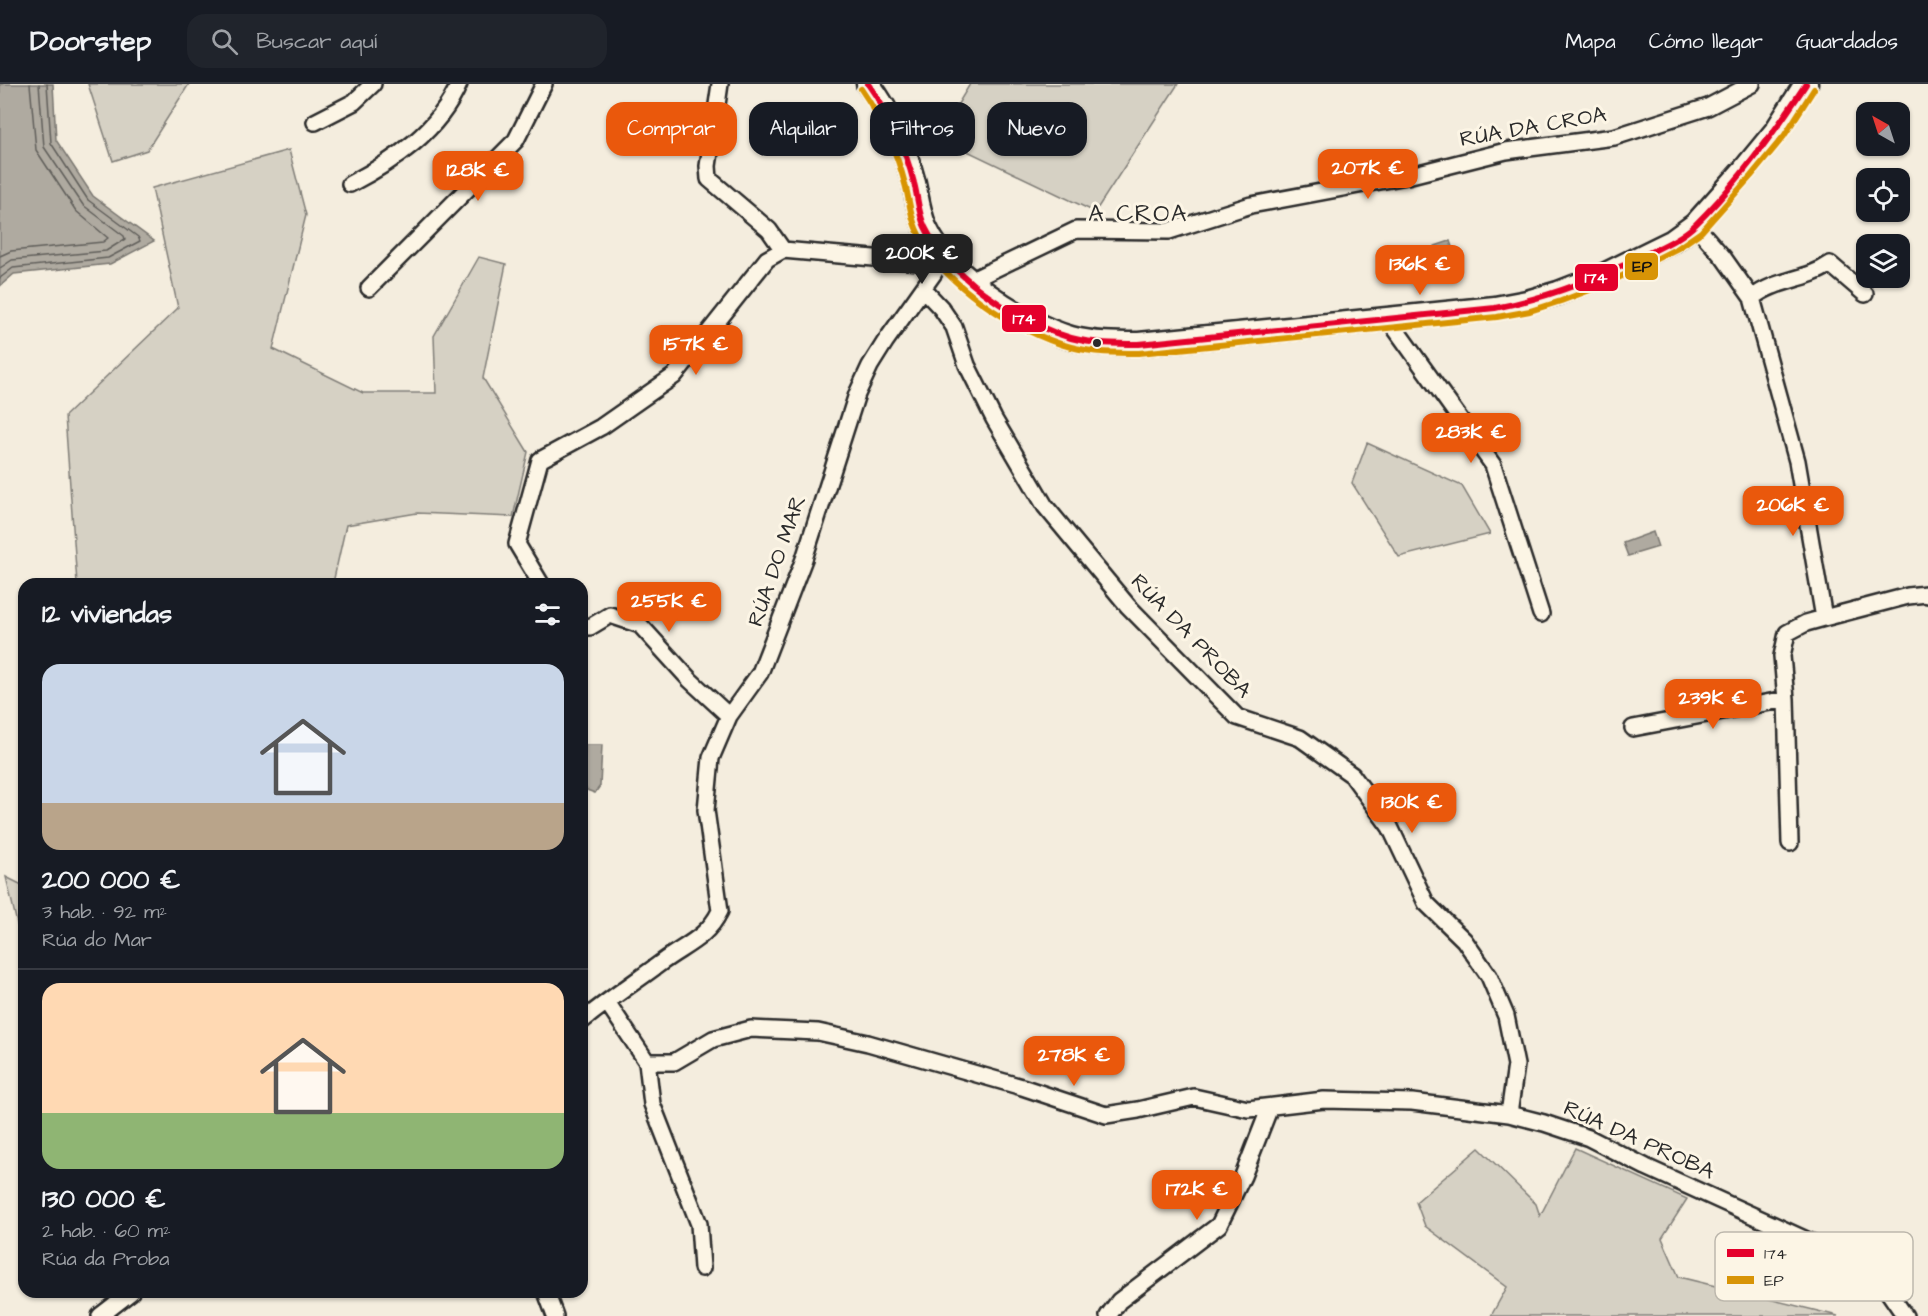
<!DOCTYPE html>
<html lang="es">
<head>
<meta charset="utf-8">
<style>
	body { margin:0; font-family:"Architects Daughter",sans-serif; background:#20242c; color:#f1f3f6; height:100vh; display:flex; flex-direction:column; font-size:22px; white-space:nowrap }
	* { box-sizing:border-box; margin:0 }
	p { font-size:20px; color:#9ea1a6 }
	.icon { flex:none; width:33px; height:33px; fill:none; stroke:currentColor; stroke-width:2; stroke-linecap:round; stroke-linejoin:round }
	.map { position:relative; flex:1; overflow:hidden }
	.drawer { position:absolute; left:18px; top:494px; width:570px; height:720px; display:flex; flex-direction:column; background:#171b24; border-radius:18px; box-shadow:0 2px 4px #0004 }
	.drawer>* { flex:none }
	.guide { position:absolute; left:606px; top:18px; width:570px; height:54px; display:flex; gap:12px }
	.needle { width:39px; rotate:321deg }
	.tools { position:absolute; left:1856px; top:18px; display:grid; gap:12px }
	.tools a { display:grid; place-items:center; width:54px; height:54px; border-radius:12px; background:#171b24; box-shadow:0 2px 4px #0004; font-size:30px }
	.price { position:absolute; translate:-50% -51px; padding:0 14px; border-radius:12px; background:#ea580c; color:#fff; font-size:20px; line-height:39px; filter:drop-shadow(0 2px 3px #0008) }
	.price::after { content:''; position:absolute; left:50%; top:36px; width:18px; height:14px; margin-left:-9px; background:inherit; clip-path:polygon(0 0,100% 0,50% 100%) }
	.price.selected { background:#222; color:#fff }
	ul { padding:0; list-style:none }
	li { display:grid; align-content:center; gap:12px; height:318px; padding:0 24px }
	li+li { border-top:2px solid #363941 }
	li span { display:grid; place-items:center; height:186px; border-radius:18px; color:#555 }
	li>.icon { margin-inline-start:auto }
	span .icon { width:108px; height:108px; fill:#fffc; stroke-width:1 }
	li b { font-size:26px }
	h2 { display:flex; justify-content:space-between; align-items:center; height:72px; padding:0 24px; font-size:26px }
	.tag { padding:0 21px; border-radius:18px; background:#171b24; box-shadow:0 2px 4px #0004; font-size:21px; line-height:54px }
	.tag.selected { background:#ea580c; color:#fff }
	header { display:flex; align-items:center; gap:36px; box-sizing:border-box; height:84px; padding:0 30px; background:#171b24; border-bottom:2px solid #363941 }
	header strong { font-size:28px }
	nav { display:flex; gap:33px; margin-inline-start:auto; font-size:21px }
	.search { width:420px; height:54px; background:#20242c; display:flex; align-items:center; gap:15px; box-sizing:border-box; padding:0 21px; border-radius:18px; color:#9ea1a6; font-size:22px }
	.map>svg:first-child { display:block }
	.green { fill:#d6d1c4; stroke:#807e78; stroke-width:1.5 }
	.water { fill:#afaaa0; stroke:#7a7771; stroke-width:1.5 }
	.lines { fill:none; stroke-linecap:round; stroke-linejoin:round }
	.shore { stroke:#605e5a; stroke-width:1.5 }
	.street-casing { stroke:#2b2b2b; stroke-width:20 }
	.secondary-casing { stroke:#2b2b2b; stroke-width:27 }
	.street { stroke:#fcf5e5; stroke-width:15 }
	.secondary { stroke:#fcf5e5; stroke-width:22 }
	.bus-1-casing { stroke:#fcf5e5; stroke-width:10 }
	.bus-2-casing { stroke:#fcf5e5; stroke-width:10 }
	.bus-1 { stroke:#e4002b; stroke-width:6 }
	.bus-2 { stroke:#d89406; stroke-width:6 }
	.bus-dot { fill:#2b2b2b; stroke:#fcf5e5; stroke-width:2 }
	.labels { text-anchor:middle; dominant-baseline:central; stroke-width:6; stroke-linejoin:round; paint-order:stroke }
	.street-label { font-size:22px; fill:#2b2b2b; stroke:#fcf5e5 }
	.neighbourhood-label { font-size:24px; letter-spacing:1.5px; fill:#2b2b2b; stroke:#fcf5e5 }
	.key { fill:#fcf5e5; stroke:#bdb8ad; stroke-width:1.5 }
	.key-label { font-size:16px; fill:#2b2b2b }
	.line-badge { stroke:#fcf5e5; stroke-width:2 }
	.badge-label { font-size:16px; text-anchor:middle; font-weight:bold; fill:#fff }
	.pale-badge-label { font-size:16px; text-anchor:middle; font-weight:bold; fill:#111 }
</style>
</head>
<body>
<header>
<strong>Doorstep</strong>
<div class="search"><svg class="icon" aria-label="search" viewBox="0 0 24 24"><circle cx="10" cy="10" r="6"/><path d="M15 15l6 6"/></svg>Buscar aquí</div>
<nav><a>Mapa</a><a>Cómo llegar</a><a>Guardados</a></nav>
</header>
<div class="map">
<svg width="1928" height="1232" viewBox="0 0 1928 1232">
	<rect width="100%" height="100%" fill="#f4edde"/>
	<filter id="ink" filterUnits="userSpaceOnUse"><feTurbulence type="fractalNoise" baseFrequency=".0167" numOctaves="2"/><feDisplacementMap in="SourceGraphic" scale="12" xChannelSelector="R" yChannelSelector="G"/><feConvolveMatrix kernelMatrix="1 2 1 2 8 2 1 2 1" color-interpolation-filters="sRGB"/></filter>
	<g filter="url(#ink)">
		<path class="green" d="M88 0H189L147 66 113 77Z
			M970 0H1178L1095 128 938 53Z
			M289 66 306 131 273 265 363 309H436L434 252 479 173 506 180 483 294 528 368 513 433 417 429 346 441 333 499H77L65 332 178 224 152 104Z
			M1367 359 1462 402 1490 450 1399 473 1352 399Z
			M6 793 24 802V870L23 865Z
			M1479 1064 1536 1120 1540 1132 1575 1064 1687 1115 1662 1154 1679 1193 1838 1232H1491L1507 1203 1425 1142 1416 1118Z"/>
		<path class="water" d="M0 0H53L56 56 93 112 154 157 110 180 14 190 0 202Z
			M1450 157 1459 183 1443 188 1435 162Z
			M1653 448 1658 463 1628 472 1623 459Z
			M585 661H602L600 702 595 709 587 706 583 701Z"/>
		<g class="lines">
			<path class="shore" d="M0 172 11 167 103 158 108 154 76 127 36 66 30 0
				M0 184 12 176 106 167 125 155 124 152 83 121 44 63 39 0
				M0 194 13 184 108 174 140 157 138 153 88 116 51 59 47 0"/>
			<defs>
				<path id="street" d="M720 0 708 82 709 95 769 146 783 166
					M315 38 354 18 373 0
					M350 100C394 77 439 47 459 0
					M1695 141 1723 173 1752 214 1797 377 1824 534 1806 539 1787 549 1782 572 1786 615 1790 759
					M972 196 1076 146 1169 147 1251 121 1407 92 1506 67 1614 53 1708 23 1752 0
					M369 204 516 56 544 0
					M923 205 941 224 954 243 967 281 994 335 1045 422 1128 522 1237 633 1300 654 1352 691 1390 743 1426 819 1464 856 1489 892 1506 932 1516 981 1509 1030 1544 1039 1589 1054 1646 1083 1822 1163 1865 1189 1887 1206 1905 1232
					M1752 214C1775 195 1806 197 1830 180L1865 210
					M1389 236 1493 381 1541 530
					M541 500 517 460 540 376 601 343 674 292 767 175 783 166 930 179
					M1824 534 1908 512 1926 510 1928 511
					M582 542 590 543 610 531 640 541 690 596 729 632
					M1633 644 1786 615
					M607 918 647 978 652 1020 699 1140 702 1184
					M582 937C608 916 635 898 662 878 685 861 707 854 720 827L706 726 711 674 729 632 760 589 804 475 857 310 870 282 885 258 934 189
					M647 978H674L713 955 751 945 818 948 868 959 1022 1003 1106 1031 1138 1026 1194 1013 1248 1025 1324 1016 1412 1018 1509 1030
					M546 1208 555 1232
					M100 1232 131 1208
					M1108 1232 1119 1217 1219 1141 1243 1092 1270 1023"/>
				<path id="secondary" d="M868 0C891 30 904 62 914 99 917 113 919 129 925 143 945 189 1024 241 1071 254 1094 260 1116 260 1139 260L1495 224 1527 218 1558 209 1602 192 1673 157 1695 141 1744 86 1776 47 1806 0"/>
			</defs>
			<use href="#street" class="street-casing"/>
			<use href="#secondary" class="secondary-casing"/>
			<use href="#street" class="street"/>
			<use href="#secondary" class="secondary"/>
			<defs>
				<path id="bus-1" d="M868 0C889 30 905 63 914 99 918 113 918 129 925 143 949 193 1019 239 1071 254 1093 260 1116 260 1139 260L1495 224C1547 214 1594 196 1641 173 1660 163 1681 155 1696 140 1738 99 1774 49 1806 0"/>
				<path id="bus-2" d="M861 5C881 34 896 65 905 100 909 114 910 130 916 144 937 197 1017 249 1071 263 1093 269 1116 269 1139 269L1497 233 1530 227 1561 217 1606 200 1678 164 1701 148 1751 92 1784 52 1814 5"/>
			</defs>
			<use href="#bus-1" class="bus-1-casing"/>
			<use href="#bus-2" class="bus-2-casing"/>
			<use href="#bus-1" class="bus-1"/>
			<use href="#bus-2" class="bus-2"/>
		</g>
	</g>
	<circle class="bus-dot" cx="1097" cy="259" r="5"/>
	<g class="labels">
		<g class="street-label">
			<text transform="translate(1533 43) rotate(-10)">RÚA DA CROA</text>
			<text transform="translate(777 477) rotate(-71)">RÚA DO MAR</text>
			<text transform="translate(1191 552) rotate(46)">RÚA DA PROBA</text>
			<text transform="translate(1639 1056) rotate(24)">RÚA DA PROBA</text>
		</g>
		<g class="neighbourhood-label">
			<text x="1138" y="130">A CROA</text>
		</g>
	</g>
	<rect x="1715" y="1148" width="198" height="69" rx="9" class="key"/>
	<rect x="1727" y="1165" width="27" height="8" fill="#e4002b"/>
	<rect x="1727" y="1192" width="27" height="8" fill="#d89406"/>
	<g class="key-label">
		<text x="1764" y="1175">174</text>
		<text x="1764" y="1202">EP</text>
	</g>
	<g class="line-badge">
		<rect x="1624" y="168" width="35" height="29" rx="6" fill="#d89406"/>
		<rect x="1574" y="179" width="45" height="29" rx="6" fill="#e4002b"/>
		<rect x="1001" y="220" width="46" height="29" rx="6" fill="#e4002b"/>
	</g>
	<g class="badge-label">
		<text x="1596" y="199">174</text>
		<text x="1024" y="240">174</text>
	</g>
	<g class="pale-badge-label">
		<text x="1642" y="188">EP</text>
	</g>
</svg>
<div class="tools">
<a><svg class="needle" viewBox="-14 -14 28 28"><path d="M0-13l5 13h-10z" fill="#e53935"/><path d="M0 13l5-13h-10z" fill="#9ea1a6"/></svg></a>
<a><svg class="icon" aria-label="locate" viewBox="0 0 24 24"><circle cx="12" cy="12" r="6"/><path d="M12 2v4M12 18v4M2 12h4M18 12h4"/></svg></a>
<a><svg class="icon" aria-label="layers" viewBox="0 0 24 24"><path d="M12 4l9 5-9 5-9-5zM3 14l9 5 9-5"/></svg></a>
</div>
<b class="price" style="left:1368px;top:116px">207K €</b>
<b class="price" style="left:478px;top:118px">128K €</b>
<b class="price selected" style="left:922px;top:201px">200K €</b>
<b class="price" style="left:1420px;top:212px">136K €</b>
<b class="price" style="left:696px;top:292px">157K €</b>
<b class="price" style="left:1471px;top:380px">283K €</b>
<b class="price" style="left:1793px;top:453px">206K €</b>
<b class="price" style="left:669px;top:549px">255K €</b>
<b class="price" style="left:1713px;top:646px">239K €</b>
<b class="price" style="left:1412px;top:750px">130K €</b>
<b class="price" style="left:1074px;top:1003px">278K €</b>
<b class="price" style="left:1197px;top:1137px">172K €</b>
<div class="guide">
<a class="tag selected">Comprar</a>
<a class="tag">Alquilar</a>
<a class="tag">Filtros</a>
<a class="tag">Nuevo</a>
</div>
<section class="drawer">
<h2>12 viviendas<svg class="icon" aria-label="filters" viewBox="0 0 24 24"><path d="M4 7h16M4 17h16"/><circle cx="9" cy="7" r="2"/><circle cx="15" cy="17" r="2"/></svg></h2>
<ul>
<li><span style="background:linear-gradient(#c9d6e8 75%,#b9a48a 0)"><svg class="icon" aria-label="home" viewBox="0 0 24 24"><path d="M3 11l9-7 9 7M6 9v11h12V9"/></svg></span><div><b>200 000 €</b><p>3 hab. · 92 m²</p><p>Rúa do Mar</p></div></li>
<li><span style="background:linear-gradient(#ffd9b3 70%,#8fb573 0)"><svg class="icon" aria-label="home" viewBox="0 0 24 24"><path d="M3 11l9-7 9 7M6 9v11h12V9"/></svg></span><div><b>130 000 €</b><p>2 hab. · 60 m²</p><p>Rúa da Proba</p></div></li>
</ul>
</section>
</div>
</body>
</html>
